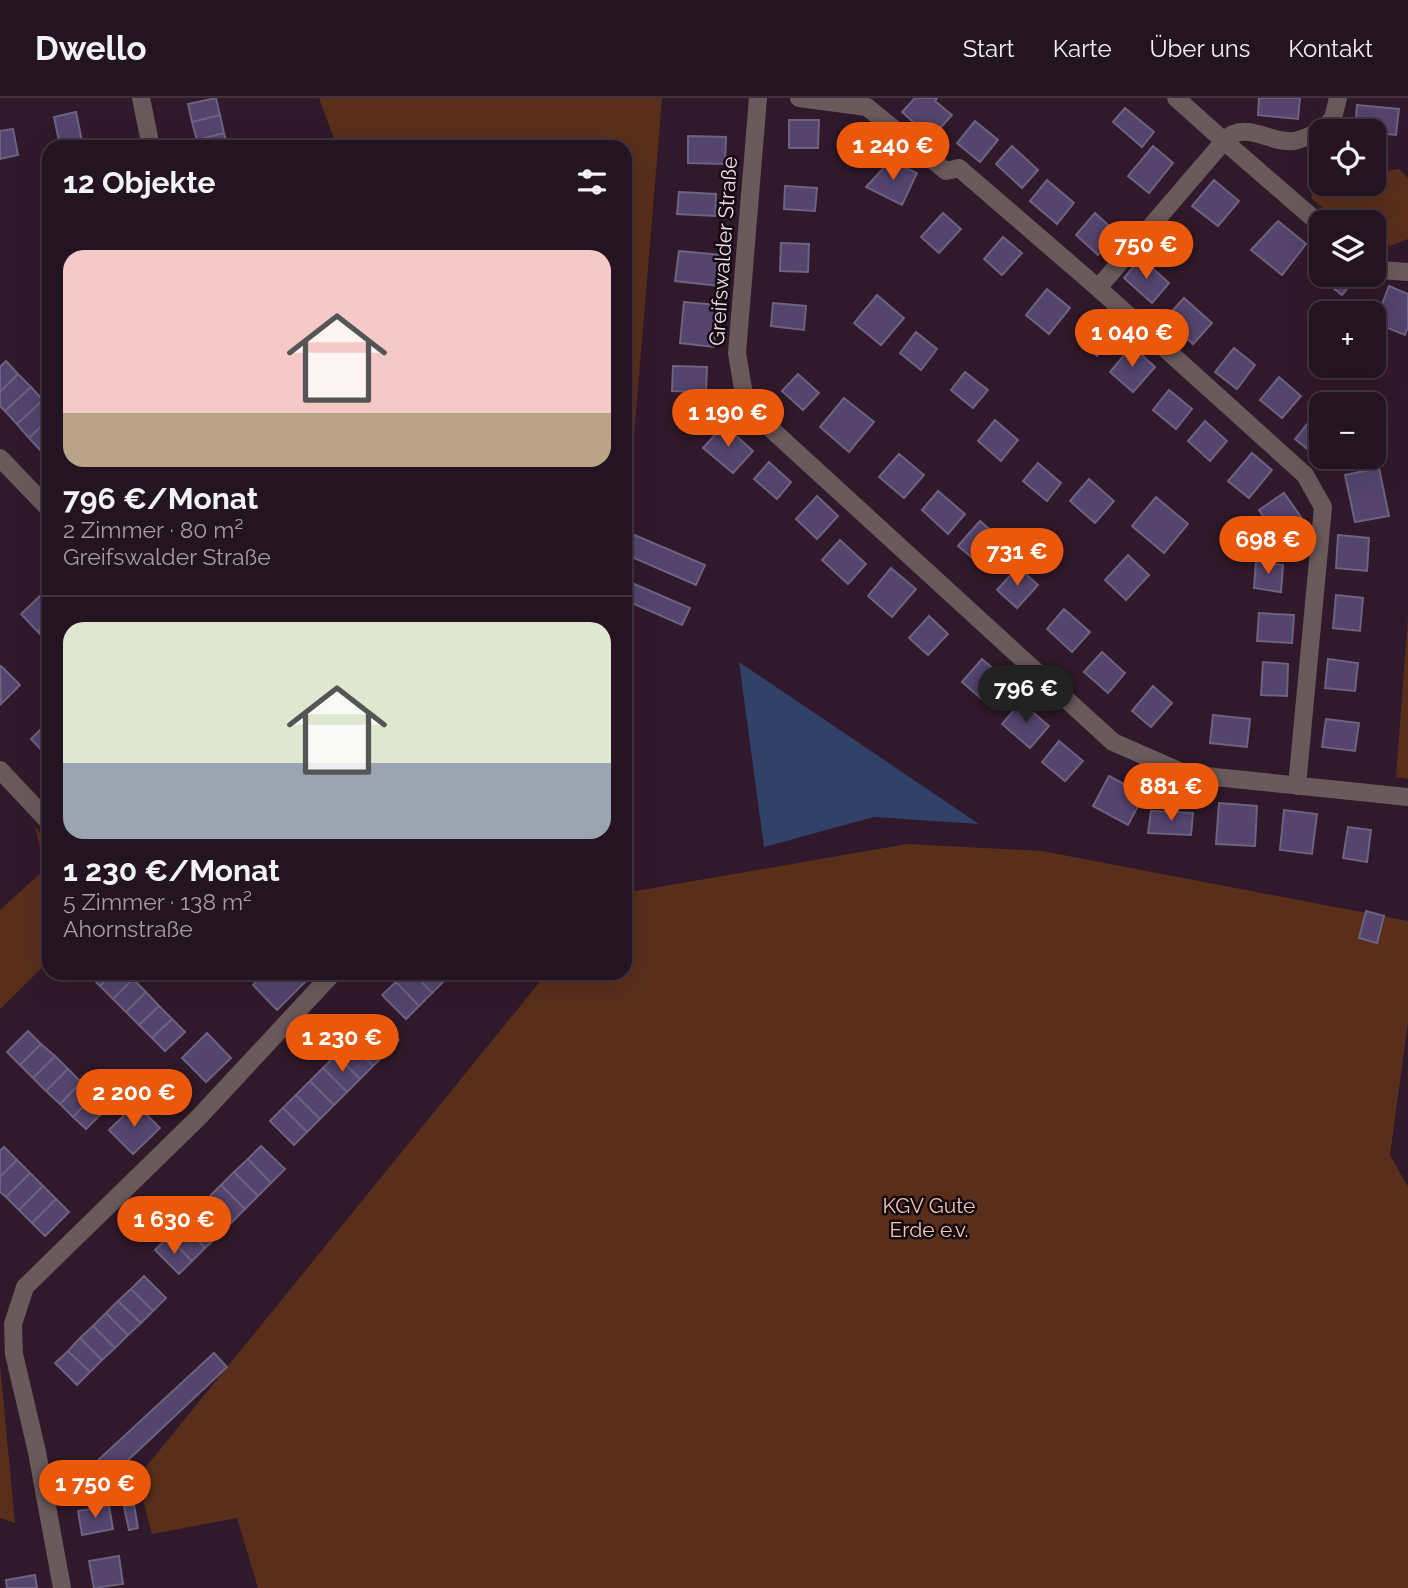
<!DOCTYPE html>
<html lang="de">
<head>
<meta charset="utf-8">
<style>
	body { margin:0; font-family:Raleway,sans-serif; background:#30202d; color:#f1f3f6; height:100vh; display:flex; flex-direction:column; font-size:26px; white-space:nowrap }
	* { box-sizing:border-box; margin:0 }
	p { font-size:23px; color:#a39ea5 }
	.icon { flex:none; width:38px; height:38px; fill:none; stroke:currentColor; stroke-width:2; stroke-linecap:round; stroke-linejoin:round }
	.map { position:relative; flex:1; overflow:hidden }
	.panel { position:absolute; left:42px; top:42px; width:590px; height:840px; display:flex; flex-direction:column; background:#241320; border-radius:21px; box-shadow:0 7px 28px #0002,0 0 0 2px #41323e }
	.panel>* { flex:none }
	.controls { position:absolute; left:1309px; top:21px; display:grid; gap:14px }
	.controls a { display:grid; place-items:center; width:77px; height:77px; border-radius:14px; background:#241320; box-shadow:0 7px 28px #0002,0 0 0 2px #41323e; font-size:35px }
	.price { position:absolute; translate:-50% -60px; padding:0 16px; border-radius:24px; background:#ea580c; color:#fff; font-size:23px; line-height:46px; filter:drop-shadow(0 2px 4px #0008) }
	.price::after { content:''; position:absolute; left:50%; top:42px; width:21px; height:16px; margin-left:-10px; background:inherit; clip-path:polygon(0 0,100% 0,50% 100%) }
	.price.selected { background:#222; color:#fff }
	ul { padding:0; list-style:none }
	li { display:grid; align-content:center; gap:14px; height:371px; padding:0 21px }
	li+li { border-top:2px solid #41323e }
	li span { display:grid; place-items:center; height:217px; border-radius:21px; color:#555 }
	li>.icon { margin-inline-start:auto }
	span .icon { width:126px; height:126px; fill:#fffc; stroke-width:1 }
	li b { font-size:30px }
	h2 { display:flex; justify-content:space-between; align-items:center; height:84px; padding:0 21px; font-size:30px }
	header { display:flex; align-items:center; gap:42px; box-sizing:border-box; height:98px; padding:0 35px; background:#241320; border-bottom:2px solid #41323e }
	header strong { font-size:33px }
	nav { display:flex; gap:38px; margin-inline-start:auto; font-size:24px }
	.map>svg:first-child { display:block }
	.green { fill:#592f1b }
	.water { fill:#314168 }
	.building { fill:#54446e; stroke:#6d627f; stroke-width:2 }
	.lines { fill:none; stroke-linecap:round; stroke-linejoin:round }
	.minor { stroke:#6a5a5c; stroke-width:18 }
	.labels { text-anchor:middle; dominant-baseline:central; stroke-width:5; stroke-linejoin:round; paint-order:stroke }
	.street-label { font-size:21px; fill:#f0dfeb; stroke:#12080f }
	.park-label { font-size:21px; fill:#f6c8b3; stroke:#12080f }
</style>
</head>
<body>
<header>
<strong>Dwello</strong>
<nav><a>Start</a><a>Karte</a><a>Über uns</a><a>Kontakt</a></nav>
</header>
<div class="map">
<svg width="1408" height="1490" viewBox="0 0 1408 1490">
	<rect width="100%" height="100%" fill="#30192b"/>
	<path class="green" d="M319 0H662L633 351 625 343V49H337Z
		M1399 71 1408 80V141L1390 148 1374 144V124H1341L1311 100 1321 76V86H1374V75Z
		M1408 519V681L1396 679Z
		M35 728 49 748V863L0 911V812L45 771Z
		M907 746 1042 753 1408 823V924L1390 1057 1408 1089V1490H258L237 1420 152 1436 137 1380 547 875H625V795Z
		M0 1267 15 1425 0 1420Z"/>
	<path class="water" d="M739 564 979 726 874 719 764 749Z"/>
	<path class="building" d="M216 0 220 17 192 24 188 6Z
		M915 0H937L935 3 952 17 931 40 902 14Z
		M1259 0H1300L1298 21 1258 17Z
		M1357 7 1399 11 1396 37 1355 33Z
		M1125 10 1154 34 1142 49 1113 24Z
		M76 14 82 43 60 48 54 19Z
		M220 17 224 35 197 42 192 24Z
		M789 22H819L818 50H789Z
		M975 23 998 42 980 64 957 45Z
		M13 31 18 57 0 61V33Z
		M224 35 228 49H198L197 42Z
		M688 38 726 39 725 66 688 65Z
		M1012 48 1038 72 1022 90 996 66Z
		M1153 48 1173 65 1149 95 1128 78Z
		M890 63 917 75 902 107 866 89Z
		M1047 82 1074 105 1057 126 1030 103Z
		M1214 82 1239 103 1218 128 1192 108Z
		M785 88 817 90 815 113 784 111Z
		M679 94 716 96 715 118 677 116Z
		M943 115 961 131 939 155 921 139Z
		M1095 115 1117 135 1098 157 1076 137Z
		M1278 123 1306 146 1282 177 1251 152Z
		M1003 139 1022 155 1002 177 984 161Z
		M781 145 809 146 808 174 780 173Z
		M679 153 722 157 719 188 675 183Z
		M1141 160 1169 185 1152 205 1124 180Z
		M1321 176V177H1358L1342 197 1319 179Z
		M1389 188 1408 196V229L1405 237 1375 225Z
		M1047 191 1070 210 1049 236 1026 217Z
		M877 197 904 220 881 247 854 225Z
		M1184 200 1212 225 1193 246 1165 221Z
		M684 204 718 207 714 249 680 245Z
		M773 205 806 208 804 232 771 228Z
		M1095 220 1115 239 1097 258 1077 239Z
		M916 234 937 251 921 272 900 255Z
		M1132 248 1155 269 1133 294 1110 274Z
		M1234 250 1255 267 1237 291 1215 274Z
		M6 263 18 276 0 294V269Z
		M673 268 707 269 706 294 672 293Z
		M965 274 988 292 973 310 951 292Z
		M18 276 31 289 5 313 0 308V294Z
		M798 276 819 295 803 312 782 293Z
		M1279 279 1301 298 1282 320 1260 302Z
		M31 289 43 302 17 326 5 313Z
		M1169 292 1192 311 1176 331 1153 312Z
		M844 300 874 324 849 354 820 329Z
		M43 302 49 309V321L29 340 17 326Z
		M1317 314 1321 317V359H1341L1331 370 1295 341Z
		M49 321V345L41 353 29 340Z
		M995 322 1018 342 1001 363 978 343Z
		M1205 323 1227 343 1210 363 1188 343Z
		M724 327 753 353 733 375 703 350Z
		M1252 355 1272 372 1249 400 1228 383Z
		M899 356 924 377 904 400 879 379Z
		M769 364 791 384 777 401 754 381Z
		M1038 365 1061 385 1047 403 1023 383Z
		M1379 370 1389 418 1355 424 1345 377Z
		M1089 381 1114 403 1095 425 1070 403Z
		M938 393 965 416 948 436 922 412Z
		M1284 395 1301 419 1276 437 1259 412Z
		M817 398 838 418 817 441 796 421Z
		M1156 399 1188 426 1164 455 1132 428Z
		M980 423 1003 443 982 468 958 448Z
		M625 433 705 467 696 487 625 456Z
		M1338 437 1369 440 1367 473 1336 470Z
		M840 442 866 466 848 486 822 462Z
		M1128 457 1149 477 1126 502 1105 482Z
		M1256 463 1283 467 1281 494 1254 490Z
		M1018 469 1038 487 1017 510 997 492Z
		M891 470 916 491 892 519 868 498Z
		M625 482 690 510 682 527 625 502Z
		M1336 497 1363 500 1360 533 1333 530Z
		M40 498 49 508V523L38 534 21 516Z
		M1064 511 1090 534 1072 554 1047 531Z
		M1259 515 1294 517 1292 545 1257 543Z
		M929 518 948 536 928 557 909 540Z
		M49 523V546L38 534Z
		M1102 554 1125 575 1108 595 1084 574Z
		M982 561 1005 581 985 604 962 584Z
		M1328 561 1358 565 1355 593 1325 590Z
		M1263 564 1288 566 1287 598 1261 597Z
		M1 568 20 587 1 606 0 569Z
		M1153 588 1172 605 1151 629 1132 613Z
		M1021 604 1049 628 1030 650 1002 626Z
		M1213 617 1250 621 1247 649 1210 645Z
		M1326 621 1359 625 1355 653 1322 649Z
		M49 623V659H48L31 641Z
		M1059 643 1083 663 1065 683 1042 664Z
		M1109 678 1144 697 1128 727 1093 708Z
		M1219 705 1257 708 1255 748 1216 746Z
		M1284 712 1317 716 1312 756 1280 752Z
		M1151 713 1193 715 1191 737 1148 735Z
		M1348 729 1371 732 1367 764 1343 760Z
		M1366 813 1384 818 1377 845 1359 840Z
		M87 875H113L100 888Z
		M113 875H127L133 881 113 901 100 888Z
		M265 875H300L307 882 277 912 253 887Z
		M404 875H413L432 895 419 908 396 884Z
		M413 875H439L446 881 432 895Z
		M133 881 146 894 126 914 113 901Z
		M396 884 419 908 406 921 382 897Z
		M146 894 159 908 139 927 126 914Z
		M159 908 172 921 152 940 139 927Z
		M376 918 399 942 386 955 363 931Z
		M172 921 185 934 165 953 152 940Z
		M363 931 386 955 373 968 350 944Z
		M28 933 41 946 20 967 7 954Z
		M207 935 231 960 206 984 182 960Z
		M350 944 373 968 360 981 336 957Z
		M41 946 55 958 33 980 20 967Z
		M336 957 360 981 347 994 323 970Z
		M55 958 68 971 46 993 33 980Z
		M323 970 347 994 334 1007 310 983Z
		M68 971 81 984 60 1006 46 993Z
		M310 983 334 1007 320 1021 296 997Z
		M81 984 94 997 73 1019 60 1006Z
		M94 997 107 1010 86 1031 73 1019Z
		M296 997 320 1021 307 1034 283 1010Z
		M136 1006 160 1030 133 1056 109 1032Z
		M283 1010 307 1034 294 1047 270 1023Z
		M261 1048 285 1071 271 1085 248 1061Z
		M4 1049 17 1062 0 1079V1053Z
		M248 1061 271 1085 258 1098 234 1074Z
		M17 1062 30 1075 6 1099 0 1094V1079Z
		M234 1074 258 1098 245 1111 221 1087Z
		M30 1075 43 1088 19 1112 6 1099Z
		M221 1087 245 1111 232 1124 208 1100Z
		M43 1088 56 1101 32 1125 19 1112Z
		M208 1100 232 1124 219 1137 195 1113Z
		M56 1101 69 1114 45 1138 32 1125Z
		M195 1113 219 1137 205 1150 182 1126Z
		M182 1126 205 1150 192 1163 168 1139Z
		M168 1139 192 1163 179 1176 155 1152Z
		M144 1178 166 1200 153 1213 131 1191Z
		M131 1191 153 1213 141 1225 118 1203Z
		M118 1203 141 1225 128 1237 106 1215Z
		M106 1215 128 1237 115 1250 93 1228Z
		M93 1228 115 1250 102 1262 80 1240Z
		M80 1240 102 1262 90 1274 68 1253Z
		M68 1253 90 1274 77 1287 55 1265Z
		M214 1255 227 1269 109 1380 95 1365Z
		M134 1407 138 1430 129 1432 124 1409Z
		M109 1408 113 1431 82 1437 78 1413Z
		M119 1458 123 1486 94 1490 89 1463Z
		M35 1477 37 1490H7L6 1482Z"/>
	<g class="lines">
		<path class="minor" d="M141 0 151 49
			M758 0 737 255 744 297 759 320 1113 644 1186 676 1408 699
			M799 0 867 9 946 73 959 70 1098 190 1305 377 1323 409 1297 688
			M1176 0 1224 43C1244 21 1270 46 1294 43 1303 41 1313 36 1321 34
			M1322 33 1333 20 1338 0
			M1374 168 1380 172 1408 174
			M1098 190 1224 43 1321 127
			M0 360 49 411
			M0 672 49 724
			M62 1490 37 1354 14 1256 13 1226 25 1189 199 1019 333 875"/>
	</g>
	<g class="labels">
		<g class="street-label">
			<text transform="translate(723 153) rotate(-86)">Greifswalder Straße</text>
		</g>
		<g class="park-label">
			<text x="929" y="1107">KGV Gute<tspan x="929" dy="24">Erde e.v.</tspan></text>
		</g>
	</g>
</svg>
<div class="controls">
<a><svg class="icon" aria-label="locate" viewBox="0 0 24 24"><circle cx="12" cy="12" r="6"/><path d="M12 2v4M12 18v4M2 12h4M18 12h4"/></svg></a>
<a><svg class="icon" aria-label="layers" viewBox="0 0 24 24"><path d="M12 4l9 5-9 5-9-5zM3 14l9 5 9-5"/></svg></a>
<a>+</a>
<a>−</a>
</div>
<b class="price" style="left:893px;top:84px">1 240 €</b>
<b class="price" style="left:1146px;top:183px">750 €</b>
<b class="price" style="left:1132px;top:271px">1 040 €</b>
<b class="price" style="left:728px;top:351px">1 190 €</b>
<b class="price" style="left:1268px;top:478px">698 €</b>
<b class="price" style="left:1017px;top:490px">731 €</b>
<b class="price selected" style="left:1026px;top:627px">796 €</b>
<b class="price" style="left:1171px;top:725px">881 €</b>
<b class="price" style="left:342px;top:976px">1 230 €</b>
<b class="price" style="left:134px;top:1031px">2 200 €</b>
<b class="price" style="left:174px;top:1158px">1 630 €</b>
<b class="price" style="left:95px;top:1422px">1 750 €</b>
<section class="panel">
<h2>12 Objekte<svg class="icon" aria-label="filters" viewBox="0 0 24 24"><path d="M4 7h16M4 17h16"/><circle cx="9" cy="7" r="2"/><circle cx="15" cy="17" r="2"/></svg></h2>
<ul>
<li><span style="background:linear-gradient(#f6c9c9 75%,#b9a48a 0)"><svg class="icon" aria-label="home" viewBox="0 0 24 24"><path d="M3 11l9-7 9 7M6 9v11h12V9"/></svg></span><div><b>796 €/Monat</b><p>2 Zimmer · 80 m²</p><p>Greifswalder Straße</p></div></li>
<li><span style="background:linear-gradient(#dfe7d0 65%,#9aa5b1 0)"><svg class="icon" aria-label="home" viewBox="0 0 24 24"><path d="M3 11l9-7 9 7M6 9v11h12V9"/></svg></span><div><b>1 230 €/Monat</b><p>5 Zimmer · 138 m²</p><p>Ahornstraße</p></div></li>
</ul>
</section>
</div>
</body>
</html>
